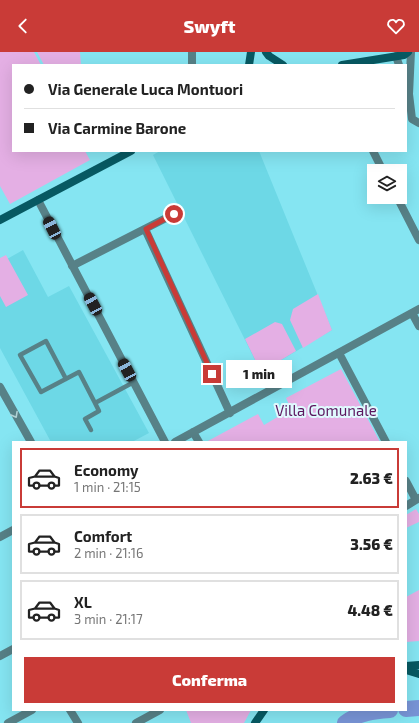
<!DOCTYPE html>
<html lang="it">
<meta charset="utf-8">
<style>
body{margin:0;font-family:"Exo 2",sans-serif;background:#f6f6f6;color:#222;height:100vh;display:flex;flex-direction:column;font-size:15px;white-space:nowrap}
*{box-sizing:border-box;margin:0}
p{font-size:13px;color:#767676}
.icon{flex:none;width:22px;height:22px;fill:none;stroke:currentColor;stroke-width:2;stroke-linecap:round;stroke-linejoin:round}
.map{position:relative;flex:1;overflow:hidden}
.drawer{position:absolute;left:12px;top:389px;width:395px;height:270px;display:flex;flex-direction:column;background:#fff;border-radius:0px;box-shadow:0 4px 16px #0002}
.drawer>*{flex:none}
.hud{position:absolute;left:12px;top:12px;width:395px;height:88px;border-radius:0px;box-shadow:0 4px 16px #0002;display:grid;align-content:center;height:88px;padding:0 12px;background:#fff}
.fabs{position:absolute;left:367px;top:112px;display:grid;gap:8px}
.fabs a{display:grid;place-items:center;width:40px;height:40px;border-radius:0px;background:#fff;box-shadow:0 4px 16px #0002;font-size:20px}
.end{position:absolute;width:18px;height:18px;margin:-9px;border:5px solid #c93b37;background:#fff;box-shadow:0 0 0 2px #fff}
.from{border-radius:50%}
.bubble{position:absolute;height:28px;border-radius:0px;background:#fff;box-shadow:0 4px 16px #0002;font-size:13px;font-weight:800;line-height:28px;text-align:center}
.car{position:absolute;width:12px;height:24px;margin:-12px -6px;border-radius:5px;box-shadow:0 0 3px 1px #0007;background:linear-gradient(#222 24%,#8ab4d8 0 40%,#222 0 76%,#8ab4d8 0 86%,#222 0)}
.hud b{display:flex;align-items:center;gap:14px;height:38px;font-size:15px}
.hud b+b{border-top:1px solid #e0e0e0}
.hud i{width:10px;height:10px;background:#222}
ul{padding:7px 0 0;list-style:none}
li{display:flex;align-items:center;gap:12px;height:60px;margin:0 8px 6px;padding:0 4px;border:2px solid #e0e0e0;border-radius:0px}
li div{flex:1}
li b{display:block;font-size:15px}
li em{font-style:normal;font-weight:800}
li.current{border-color:#c93b37}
li>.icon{width:36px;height:36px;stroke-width:1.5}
.primary-button{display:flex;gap:8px;margin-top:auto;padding:8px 12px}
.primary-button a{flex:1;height:46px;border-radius:0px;background:#c93b37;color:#fff;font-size:16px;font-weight:800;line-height:46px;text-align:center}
header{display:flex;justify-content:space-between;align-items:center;height:52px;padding:0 12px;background:#c93b37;color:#fff;font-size:18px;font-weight:800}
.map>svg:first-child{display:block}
.built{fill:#6dd8e6}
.green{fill:#e4afe4}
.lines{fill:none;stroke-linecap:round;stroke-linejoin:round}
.river{stroke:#7894d6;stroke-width:16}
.lane{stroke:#578187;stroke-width:4.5}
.street{stroke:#578187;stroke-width:8}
.secondary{stroke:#075962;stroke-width:8}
.oneway{stroke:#b0d0d4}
.route{stroke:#c93b37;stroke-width:5}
.labels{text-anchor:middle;stroke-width:4;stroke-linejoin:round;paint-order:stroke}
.park-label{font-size:15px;fill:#5c175f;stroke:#e0fafe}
</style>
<header><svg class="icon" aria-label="back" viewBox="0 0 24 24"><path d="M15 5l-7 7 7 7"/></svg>Swyft<svg class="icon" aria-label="heart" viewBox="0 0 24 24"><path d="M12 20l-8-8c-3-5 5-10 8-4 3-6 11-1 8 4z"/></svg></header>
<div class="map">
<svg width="419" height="671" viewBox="0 0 419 671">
<rect width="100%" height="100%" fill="#85e5f2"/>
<path class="built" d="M160,99H259L332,278L261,320L153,103Z
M23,198L48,245L69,234L149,381L132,390H51L0,296V211Z"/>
<path class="green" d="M0,0H34L41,13H13V99H85L90,108L10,152L0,134Z
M37,0H80L81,13H44Z
M6,203L28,243L6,255L0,244V206Z
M318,242L332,278L303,296L290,268L293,257Z
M275,270L282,272L296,299L261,320L245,287Z
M341,317L380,390H206L258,362L264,373L291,357L286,346Z
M416,457L419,462V470L406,476V463Z
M419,538V589L406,590V545Z
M186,658H251L244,671H191Z"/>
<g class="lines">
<path class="river" d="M406,657L419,656
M345,671C359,661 373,659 390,658"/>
<path class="lane" d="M66,327L46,289L20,303L41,340L79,320L95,351L134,330
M91,378L85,367L99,359L95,351"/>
<path class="street" d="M192,0V13
M411,0L409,42L412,67L419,71
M396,4L399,13
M373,99L383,119
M397,145L419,188
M38,148L165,390
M145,177L230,361
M72,214L174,162
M412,261L419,274
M339,301L386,390
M0,335L31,390
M193,380L199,390
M175,390L419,257
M406,429L416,448
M406,454L419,446
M0,485L13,478
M0,604L13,597
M70,658L78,671
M8,671L32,658
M136,671L160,658"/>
<path class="secondary" d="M266,0L269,4L283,13
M249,13L251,0
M342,13L404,3L408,0
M0,168L131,99
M406,614L419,613
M406,618L419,622
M255,671L264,658"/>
</g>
<defs><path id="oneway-chevron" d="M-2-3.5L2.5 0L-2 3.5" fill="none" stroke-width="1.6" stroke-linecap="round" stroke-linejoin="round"/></defs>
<use class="oneway" href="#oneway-chevron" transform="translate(15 363) rotate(61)"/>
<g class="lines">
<path class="route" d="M174,162L146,177L212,322"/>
</g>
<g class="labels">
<g class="park-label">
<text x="326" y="364">Villa Comunale</text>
</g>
</g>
</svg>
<div class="fabs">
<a><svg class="icon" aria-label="layers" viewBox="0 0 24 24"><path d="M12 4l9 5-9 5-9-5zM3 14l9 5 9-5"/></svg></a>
</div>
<i class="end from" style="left:174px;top:162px"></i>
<i class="end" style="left:212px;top:322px"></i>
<div class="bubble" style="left:226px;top:308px;width:66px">1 min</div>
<i class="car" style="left:52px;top:176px;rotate:333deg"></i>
<i class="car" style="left:93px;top:252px;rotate:332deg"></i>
<i class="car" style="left:127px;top:318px;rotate:332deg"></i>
<div class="hud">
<b><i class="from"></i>Via Generale Luca Montuori</b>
<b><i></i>Via Carmine Barone</b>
</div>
<section class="drawer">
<ul>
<li class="current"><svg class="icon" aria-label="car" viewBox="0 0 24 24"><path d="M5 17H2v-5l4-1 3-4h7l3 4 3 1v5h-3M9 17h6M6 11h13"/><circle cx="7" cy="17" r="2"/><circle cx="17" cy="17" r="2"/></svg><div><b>Economy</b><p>1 min · 21:15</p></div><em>2.63 €</em></li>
<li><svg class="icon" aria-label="car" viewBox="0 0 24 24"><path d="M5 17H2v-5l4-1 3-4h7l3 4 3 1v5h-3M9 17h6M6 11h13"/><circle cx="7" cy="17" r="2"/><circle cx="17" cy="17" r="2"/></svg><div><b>Comfort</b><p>2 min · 21:16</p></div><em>3.56 €</em></li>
<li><svg class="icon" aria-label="car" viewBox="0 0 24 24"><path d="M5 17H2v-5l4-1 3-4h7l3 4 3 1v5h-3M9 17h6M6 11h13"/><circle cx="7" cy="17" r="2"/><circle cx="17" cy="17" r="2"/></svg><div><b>XL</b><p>3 min · 21:17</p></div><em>4.48 €</em></li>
</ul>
<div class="primary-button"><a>Conferma</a></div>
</section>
</div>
